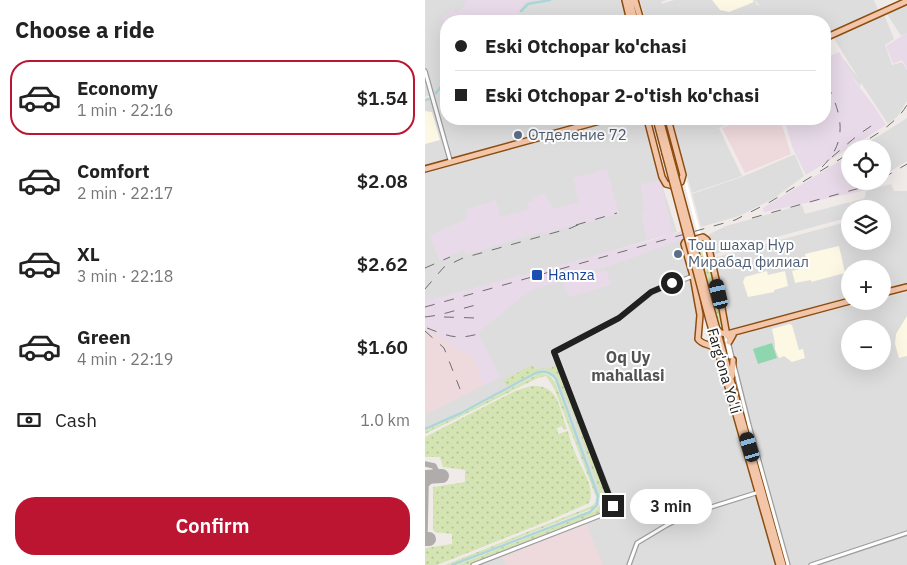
<!DOCTYPE html>
<meta charset="utf-8">
<style>
body{margin:0;font-family:"IBM Plex Sans",sans-serif;background:#f2f2f2;color:#222;height:100vh;display:flex;flex-direction:column;font-size:19px;white-space:nowrap}
*{box-sizing:border-box;margin:0}
p{font-size:16px;color:#767676}
.icon{flex:none;width:28px;height:28px;fill:none;stroke:currentColor;stroke-width:2;stroke-linecap:round;stroke-linejoin:round}
.map{position:relative;flex:1;overflow:hidden}
.details{display:flex;flex-direction:column;background:#fff;width:425px}
.details>*{flex:none}
.guide{position:absolute;left:15px;top:15px;width:391px;height:110px;border-radius:20px;box-shadow:0 5px 20px #0002;display:grid;align-content:center;height:110px;padding:0 15px;background:#fff}
.fabs{position:absolute;left:416px;top:140px;display:grid;gap:10px}
.fabs a{display:grid;place-items:center;width:50px;height:50px;border-radius:50%;background:#fff;box-shadow:0 5px 20px #0002;font-size:25px}
.end{position:absolute;width:22px;height:22px;margin:-11px;border:6px solid #202020;background:#fff;box-shadow:0 0 0 2px #fff}
.from{border-radius:50%}
.bubble{position:absolute;height:35px;border-radius:18px;background:#fff;box-shadow:0 5px 20px #0002;font-size:16px;font-weight:600;line-height:35px;text-align:center}
.car{position:absolute;width:15px;height:30px;margin:-15px -8px;border-radius:6px;box-shadow:0 0 4px 1px #0007;background:linear-gradient(#222 24%,#8ab4d8 0 40%,#222 0 76%,#8ab4d8 0 86%,#222 0)}
.guide b{display:flex;align-items:center;gap:18px;height:48px;font-size:19px}
.guide b+b{border-top:1px solid #e0e0e0}
.guide i{width:12px;height:12px;background:#222}
ul{padding:0;list-style:none}
li{display:flex;align-items:center;gap:15px;height:75px;margin:0 10px 8px;padding:0 5px;border:2px solid transparent;border-radius:20px}
li div{flex:1}
li b{display:block;font-size:19px}
li em{font-style:normal;font-weight:600}
li.selected{border-color:#bb1532}
li>.icon{width:45px;height:45px;stroke-width:1.5}
h2{padding:0 15px;font-size:22px;line-height:60px}
.pay{display:flex;align-items:center;gap:12px;height:55px;padding:0 15px;font-size:19px}
.pay p{margin-inline-start:auto}
.action{display:flex;gap:10px;margin-top:auto;padding:10px 15px}
.action a{flex:1;height:58px;border-radius:20px;background:#bb1532;color:#fff;font-size:20px;font-weight:600;line-height:58px;text-align:center}
main{display:flex;flex:1;min-height:0}
.map>svg:first-child{display:block}
.residential{fill:#dedddd;fill-rule:evenodd}
.commercial{fill:#eed9dc}
.industrial{fill:#e8dae8}
.education{fill:#fcf8e4}
.grass{fill:url(#grass-dots)}
.pitch{fill:#8ed6ae}
.pier{fill:#fff}
.lines{fill:none;stroke-linecap:round;stroke-linejoin:round}
.canal{stroke:#add6d8;stroke-width:2.5}
.taxiway{stroke:#afacab;stroke-width:5.5}
.runway{stroke:#afacab;stroke-width:14}
.minor-casing{stroke:#9d9d9d;stroke-width:5.5}
.major-casing{stroke:#8c4d10;stroke-width:8}
.minor{stroke:#fff;stroke-width:3}
.major{stroke:#f3c6a9;stroke-width:5}
.rail{stroke:#6e6e6e;stroke-width:1;stroke-dasharray:10 10;stroke-linecap:butt}
.major-bridge-casing{stroke:#8c4d10;stroke-width:8;stroke-linecap:butt}
.major-bridge{stroke:#f3c6a9;stroke-width:5}
.route{stroke:#202020;stroke-width:6}
.service-dot{fill:#5c6f8a;stroke:#fff;stroke-width:2}
.transit-dot{fill:#1a4fb4;stroke:#fff;stroke-width:2}
.labels{text-anchor:middle;stroke-width:4;stroke-linejoin:round;paint-order:stroke}
.service-label{font-size:15px;fill:#4e5e75;stroke:#fff;text-anchor:start}
.transit-label{font-size:15px;fill:#164399;stroke:#fff;text-anchor:start}
.street-label{font-size:15px;fill:#202020;stroke:#fff}
.neighbourhood-label{font-size:16px;font-weight:bold;fill:#535353;stroke:#fff}
</style>
<main>
<section class="details">
<h2>Choose a ride</h2>
<ul>
<li class="selected"><svg class="icon" aria-label="car" viewBox="0 0 24 24"><path d="M5 17H2v-5l4-1 3-4h7l3 4 3 1v5h-3M9 17h6M6 11h13"/><circle cx="7" cy="17" r="2"/><circle cx="17" cy="17" r="2"/></svg><div><b>Economy</b><p>1 min · 22:16</p></div><em>$1.54</em></li>
<li><svg class="icon" aria-label="car" viewBox="0 0 24 24"><path d="M5 17H2v-5l4-1 3-4h7l3 4 3 1v5h-3M9 17h6M6 11h13"/><circle cx="7" cy="17" r="2"/><circle cx="17" cy="17" r="2"/></svg><div><b>Comfort</b><p>2 min · 22:17</p></div><em>$2.08</em></li>
<li><svg class="icon" aria-label="car" viewBox="0 0 24 24"><path d="M5 17H2v-5l4-1 3-4h7l3 4 3 1v5h-3M9 17h6M6 11h13"/><circle cx="7" cy="17" r="2"/><circle cx="17" cy="17" r="2"/></svg><div><b>XL</b><p>3 min · 22:18</p></div><em>$2.62</em></li>
<li><svg class="icon" aria-label="car" viewBox="0 0 24 24"><path d="M5 17H2v-5l4-1 3-4h7l3 4 3 1v5h-3M9 17h6M6 11h13"/><circle cx="7" cy="17" r="2"/><circle cx="17" cy="17" r="2"/></svg><div><b>Green</b><p>4 min · 22:19</p></div><em>$1.60</em></li>
</ul>
<div class="pay"><svg class="icon" aria-label="cash" viewBox="0 0 24 24"><path d="M3 7h18v10H3z"/><circle cx="12" cy="12" r="2"/></svg>Cash<p>1.0 km</p></div>
<div class="action"><a>Confirm</a></div>
</section>
<div class="map">
<svg width="482" height="565" viewBox="0 0 482 565">
<defs>
<pattern id="grass-dots" width="8" height="8" patternUnits="userSpaceOnUse" patternTransform="scale(1.25)"><rect width="8" height="8" fill="#d4e4b3"/><path d="M2 2h.1M6 6h.1" fill="none" stroke="#b6c39a" stroke-width="1.8" stroke-linecap="round"/></pattern>
</defs>
<rect width="100%" height="100%" fill="#f0ebe8"/>
<path class="residential" d="M0,0H200L205,21H21V119H174L0,167V100L7,96L6,95L0,97V74L4,84L0,69Z
M215,0H241L236,2L237,4L249,0H330L331,4L335,6L330,0H449L454,12L400,35V21H221Z
M482,3V33L476,36L462,14Z
M459,14L469,39L460,45L467,65L477,62L482,70V101L472,117L463,124L436,83L435,87L418,61L419,60L421,62L434,79L408,37Z
M482,118V161L458,176V149H433Z
M188,119H218L235,178L252,232L0,305V171Z
M246,119H316L269,138L294,128L317,176L267,193Z
M368,155H370L379,176L348,199L314,216L276,227L267,194L319,176Z
M466,184L469,191H482V284L458,290V269H425V297L315,329L307,330L303,328L288,258L425,221V241H458V209H427L426,202L440,198L441,191Z
M425,202L426,209H425V217L290,254L287,252L283,235L301,226L377,205L380,214Z
M258,238L268,276L275,315L272,337L290,348L352,565H48L185,512L192,511L187,510V504L173,496L131,379L125,373L118,371L0,429V309Z
M482,292V565H386L398,560L382,565H365L341,476L321,411L316,383L305,342L310,336L442,301H458V298ZM425,329H458V361H425Z"/>
<path class="commercial" d="M318,119H355L366,154L320,173L297,128Z
M1,330L3,332L6,331L35,351L47,355L59,385L0,415Z
M161,524L178,565H81L77,557Z"/>
<path class="industrial" d="M41,0H104L98,4L93,14L80,21H21V27L17,18L28,9L31,13L39,6Z
M482,33V69L477,60L468,64L461,46Z
M414,52L432,84L449,106L461,125L381,175L368,149L359,119H400V58Z
M425,157V181H443L446,189L339,212L338,208L418,159Z
M182,169L194,214L117,234L116,232L41,255L39,250L14,261L5,235L39,220L42,215V209L71,200L76,217L104,209L103,202L108,201L107,198L120,193L128,209L154,202L148,178Z
M235,180L248,234L257,231L259,239L181,267L104,291L53,333L75,377L59,385L47,355L35,351L6,331L3,332L0,329V301L242,236L222,240L216,214L219,213L216,184Z
M181,270L186,285L143,297L138,282Z"/>
<path class="education" d="M287,0H328L329,2L304,12L295,10Z
M0,111L7,112L15,140L0,144Z
M414,246L420,273L386,282V280L370,283L367,271L382,267L380,254Z
M342,271L343,275L360,271L363,286L349,290V292L323,297L318,282L320,277Z
M482,316V356L474,358L470,344L471,334Z
M364,324L367,325L374,350L378,349L380,358L367,362L359,356L354,358L350,349V343L347,329Z"/>
<path class="grass" d="M279,241L291,291L298,330L294,325L272,243Z
M131,364L186,504L185,509L43,565H32L168,512L175,505L177,498L149,416L131,375L122,370H116L80,387L81,385L78,380L107,365L110,369L126,368Z
M115,373L124,375L130,382L172,495L171,504L166,509L24,565H20L167,506L170,503L171,497L129,388L121,376L113,378L0,434V431L35,415Z
M106,386C134,384 134,407 142,429L139,430L137,426L132,428L133,434L143,431C145,440 148,449 152,457C157,471 171,487 164,503L123,521L12,565H0V548L27,544V534L10,532L8,529V487L40,482V470L18,467L15,457H0V437L90,391Z"/>
<path class="pitch" d="M347,343L352,358L333,364L328,349Z"/>
<path class="pier" d="M259,182H262L283,261L280,262Z"/>
<g class="lines">
<path class="canal" d="M96,11L103,4L125,0
M88,21L90,20
M11,93L21,80
M0,100L4,99
M0,429L36,413L109,374C118,370 125,371 131,379L173,496L172,505L165,512L27,565"/>
<path class="taxiway" d="M0,464L9,466L12,472L11,476L1,485L0,532"/>
<path class="runway" d="M0,477L17,476
M0,539H4"/>
<defs>
<path id="minor" d="M0,71L25,160
M300,334L305,357
M303,341L324,425L363,565
M48,565L187,511L188,504L129,352L194,318L227,292L268,276
M204,565L212,543L242,525L264,514L334,492
M386,565L482,533"/>
<path id="major" d="M200,0L205,21
M205,0L210,21
M210,0L216,21
M400,38L482,1
M222,119L237,177L241,184L248,186L256,182L258,175L243,119
M231,119L240,153
M235,119L244,152
M0,169L182,119
M458,293L482,287
M289,319L358,565
M284,320L354,565
M292,329L296,333L302,334L425,301
M304,342L308,335
M291,350C286,343 278,346 273,339L275,315L268,276L259,244L260,242L278,237L282,240L295,297L302,336
M307,376L308,360"/>
</defs>
<use href="#minor" class="minor-casing"/>
<use href="#major" class="major-casing"/>
<use href="#minor" class="minor"/>
<use href="#major" class="major"/>
<path class="rail" d="M428,149C448,136 470,125 482,105
M407,157L433,135L449,124
M397,167C426,139 415,110 400,80
M458,178L482,164
M327,218L435,188L452,181
M151,225L192,213
M0,268L25,257
M0,289L19,267L38,258L146,228L157,223
M0,307L310,220L345,202L425,153
M0,317L14,315L58,303
M19,317L51,318
M2,328C23,336 31,340 53,334
M0,331L19,348L35,389"/>
<defs>
<path id="major-bridge" d="M244,152L289,319
M240,153L284,320"/>
</defs>
<use href="#major-bridge" class="major-bridge-casing"/>
<use href="#major-bridge" class="major-bridge"/>
</g>
<g class="lines">
<path class="route" d="M188,506L129,352L194,318L226,292L247,283"/>
</g>
<g class="service-dot">
<circle cx="93" cy="135" r="5"/>
<circle cx="253" cy="254" r="5"/>
</g>
<rect class="transit-dot" x="106" y="269" width="12" height="12" rx="2.5"/>
<g class="labels">
<g class="service-label">
<text x="103" y="140">Отделение 72</text>
<text x="263" y="250">Тош шахар Нур<tspan x="263" dy="17">Мирабад филиал</tspan></text>
</g>
<g class="transit-label">
<text x="123" y="280">Hamza</text>
</g>
<g class="street-label">
<text transform="translate(299 371) rotate(74)" y="5">Farg'ona Yo'li</text>
</g>
<g class="neighbourhood-label">
<text x="203" y="363">Oq Uy<tspan x="203" dy="18">mahallasi</tspan></text>
</g>
</g>
</svg>
<div class="fabs">
<a><svg class="icon" aria-label="locate" viewBox="0 0 24 24"><circle cx="12" cy="12" r="6"/><path d="M12 2v4M12 18v4M2 12h4M18 12h4"/></svg></a>
<a><svg class="icon" aria-label="layers" viewBox="0 0 24 24"><path d="M12 4l9 5-9 5-9-5zM3 14l9 5 9-5"/></svg></a>
<a>+</a>
<a>−</a>
</div>
<i class="end from" style="left:247px;top:283px"></i>
<i class="end" style="left:188px;top:506px"></i>
<div class="bubble" style="left:205px;top:489px;width:82px">3 min</div>
<i class="car" style="left:294px;top:294px;rotate:347deg"></i>
<i class="car" style="left:325px;top:447px;rotate:343deg"></i>
<div class="guide">
<b><i class="from"></i>Eski Otchopar ko'chasi</b>
<b><i></i>Eski Otchopar 2-o'tish ko'chasi</b>
</div>
</div>
</main>
